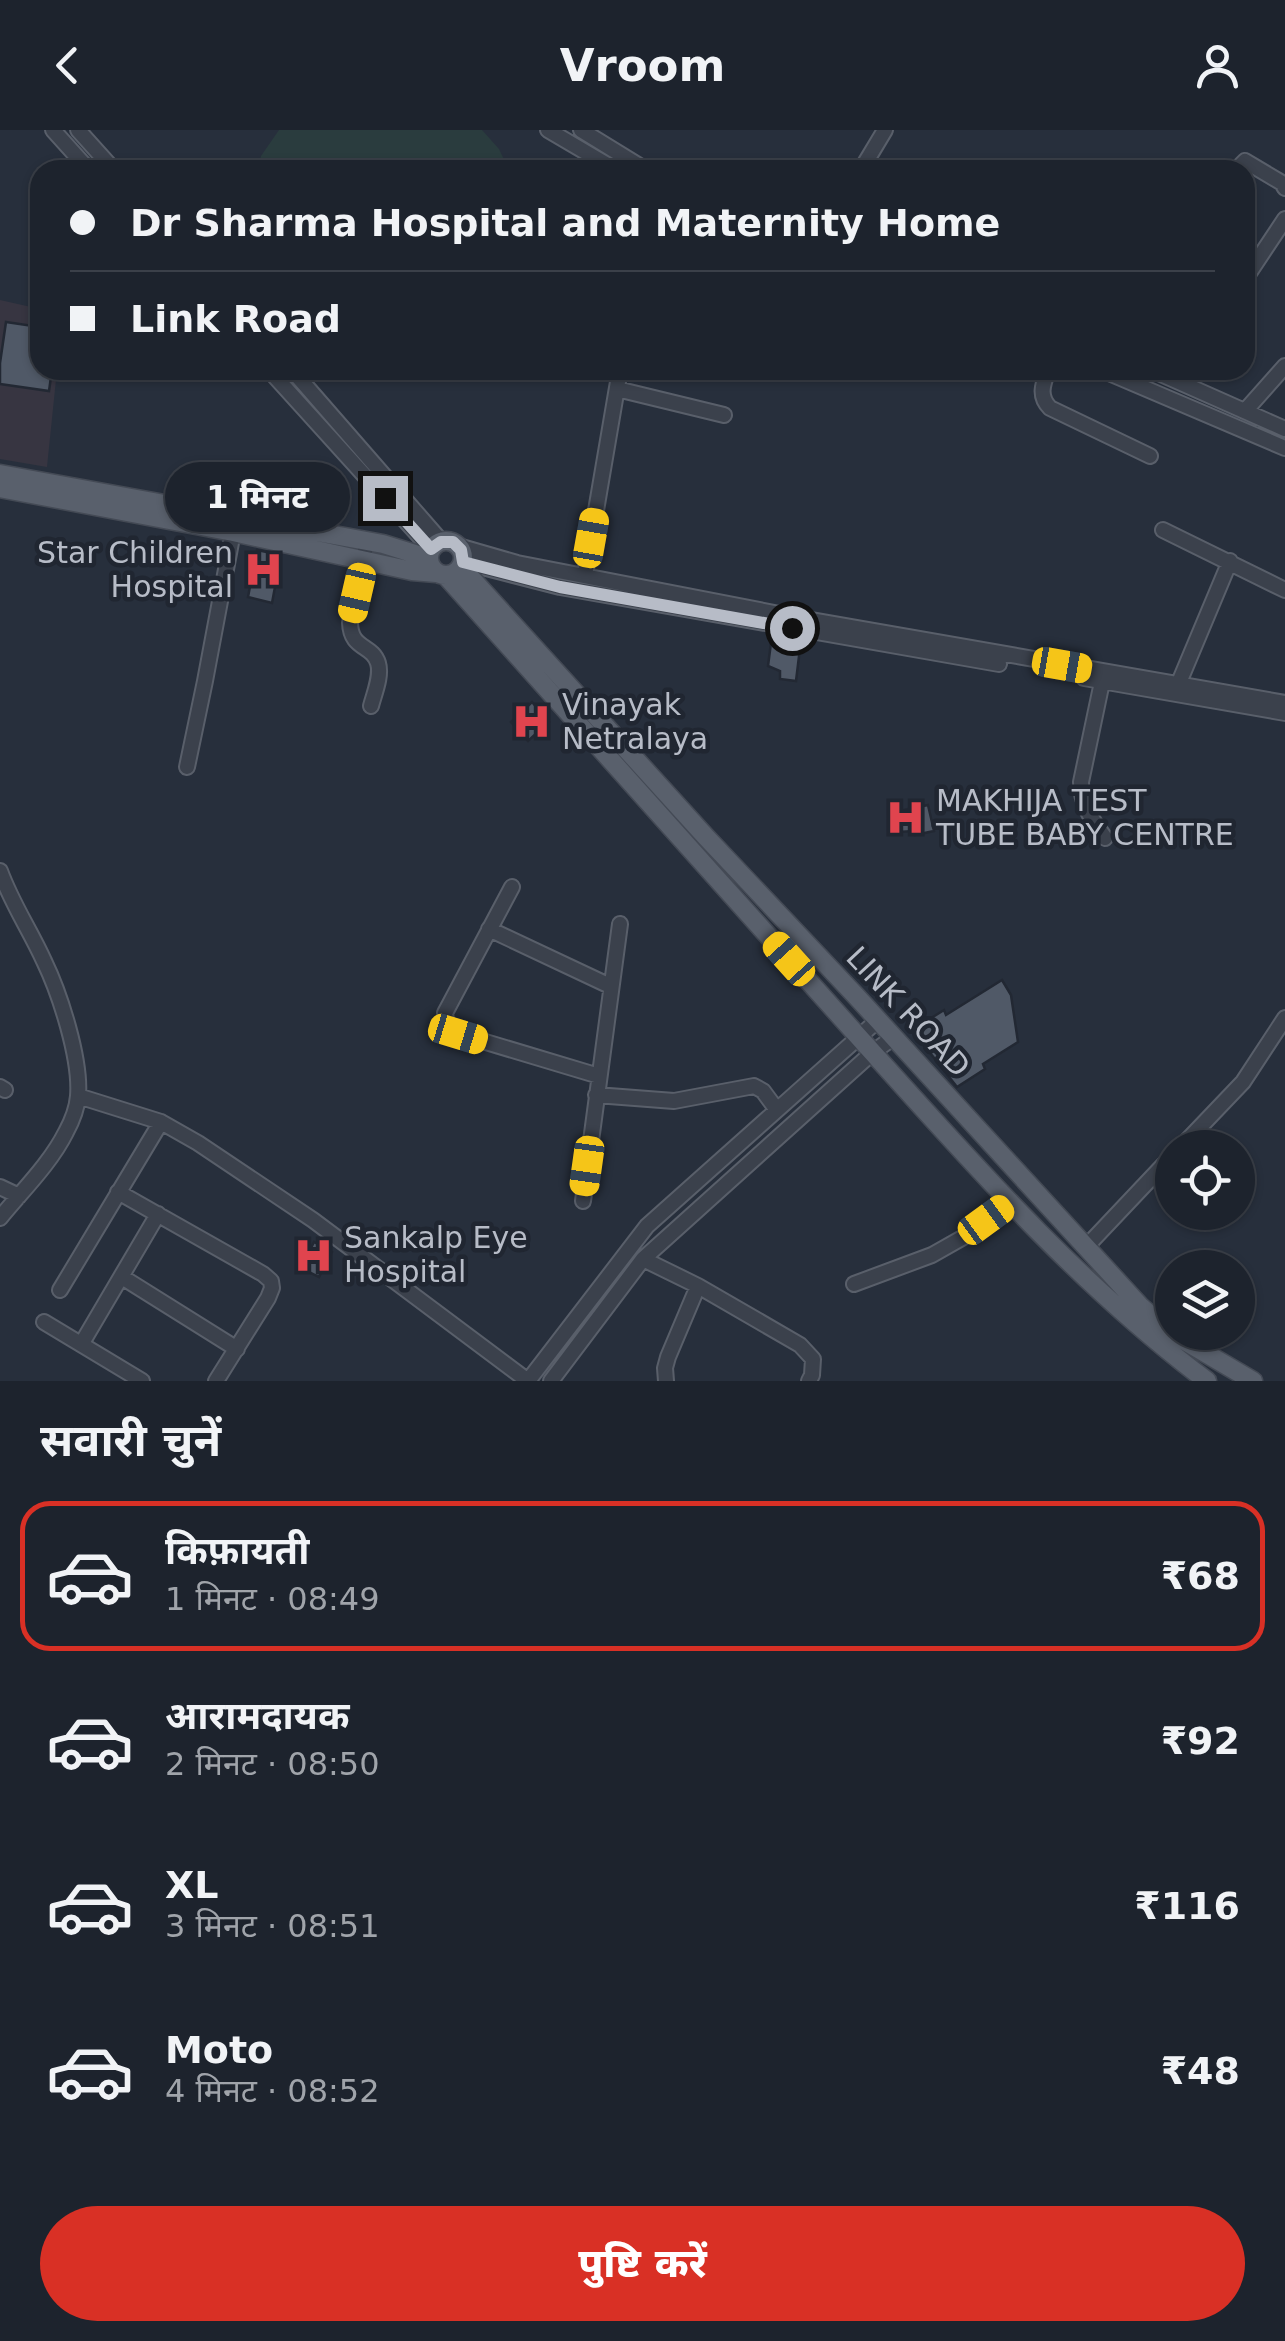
<!DOCTYPE html>
<html lang="hi">
<meta charset="utf-8">
<style>
body{margin:0;font-family:"DejaVu Sans","Noto Sans Devanagari",sans-serif;background:#2a2f39;color:#f1f3f6;height:100vh;display:flex;flex-direction:column;font-size:38px;white-space:nowrap}
*{box-sizing:border-box;margin:0}
p{font-size:32px;color:#a0a4aa}
.icon{flex:none;width:55px;height:55px;fill:none;stroke:currentColor;stroke-width:2;stroke-linecap:round;stroke-linejoin:round}
.map{position:relative;height:1251px;overflow:hidden}
.panel{display:flex;flex-direction:column;background:#1d232d;flex:1}
.panel>*{flex:none}
.guide{position:absolute;left:30px;top:30px;width:1225px;height:220px;border-radius:30px;box-shadow:0 2px 8px #0004,0 0 0 2px #3b4049;display:grid;align-content:center;height:220px;padding:0 40px;background:#1d232d}
.tools{position:absolute;left:1155px;top:1000px;display:grid;gap:20px}
.tools a{display:grid;place-items:center;width:100px;height:100px;border-radius:50%;background:#1d232d;box-shadow:0 2px 8px #0004,0 0 0 2px #3b4049;font-size:50px}
.end{position:absolute;width:45px;height:45px;margin:-22px;border:12px solid #b7bcc7;background:#111;box-shadow:0 0 0 5px #111}
.from{border-radius:50%}
.bubble{position:absolute;height:70px;border-radius:35px;background:#1d232d;box-shadow:0 2px 8px #0004,0 0 0 2px #3b4049;font-size:32px;font-weight:800;line-height:70px;text-align:center}
.car{position:absolute;width:30px;height:60px;margin:-30px -15px;border-radius:12px;box-shadow:0 0 8px 2px #0007;background:linear-gradient(#f5c518 24%,#345 0 40%,#f5c518 0 76%,#345 0 86%,#f5c518 0)}
.guide b{display:flex;align-items:center;gap:35px;height:95px;font-size:38px}
.guide b+b{border-top:2px solid #3b4049}
.guide i{width:25px;height:25px;background:#f1f3f6}
ul{padding:0;list-style:none}
li{display:flex;align-items:center;gap:30px;height:150px;margin:0 20px 15px;padding:0 20px;border:5px solid transparent;border-radius:30px}
li div{flex:1}
li b{display:block;font-size:38px}
li em{font-style:normal;font-weight:800}
li.current{border-color:#d93025}
li>.icon{width:90px;height:90px;stroke-width:1.5}
h2{padding:0 40px;font-size:45px;line-height:120px}
.action{display:flex;gap:20px;margin-top:auto;padding:20px 40px}
.action a{flex:1;height:115px;border-radius:60px;background:#d93025;color:#fff;font-size:40px;font-weight:800;line-height:115px;text-align:center}
header{display:flex;justify-content:space-between;align-items:center;height:130px;padding:0 40px;background:#1d232d;font-size:45px;font-weight:800}
.map>svg:first-child{display:block}
.medical{fill:#373541}
.green{fill:#2a3c3e}
.building{fill:#505967;stroke:#222833;stroke-width:2.5}
.lines{fill:none;stroke-linecap:round;stroke-linejoin:round}
.minor-casing{stroke:#595f6a;stroke-width:18}
.major-casing{stroke:#444a55;stroke-width:21}
.minor{stroke:#3b414c;stroke-width:14}
.major{stroke:#59606c;stroke-width:18}
.route{stroke:#b7bcc7;stroke-width:12}
.labels{text-anchor:middle;stroke-width:9;stroke-linejoin:round;paint-order:stroke}
.poi-label{font-size:30px;fill:#b7bcc7;stroke:#202631;text-anchor:start}
.street-label{font-size:30px;fill:#b7bcc7;stroke:#202631}
</style>
<header><svg class="icon" aria-label="back" viewBox="0 0 24 24"><path d="M15 5l-7 7 7 7"/></svg>Vroom<svg class="icon" aria-label="person" viewBox="0 0 24 24"><circle cx="12" cy="8" r="4"/><path d="M4 21q1-7 8-7t8 7"/></svg></header>
<div class="map">
<svg width="1285" height="1251" viewBox="0 0 1285 1251">
<rect width="100%" height="100%" fill="#272f3c"/>
<path class="medical" d="M0,170L40,179V240H57L47,337L0,329Z"/>
<path class="green" d="M279,0H482L499,19L509,40H257L261,26Z"/>
<path class="building" d="M6,192L40,197V240H52L49,261L0,254V233Z
M257,420L281,425L272,473L248,467Z
M772,505L801,510L796,551L780,549V541L768,536Z
M532,572L549,592L528,611L511,592Z
M928,675L934,701L915,705L914,701L898,702L896,690L901,689L899,681Z
M1002,850L1011,865L1018,912L983,934L985,939L957,957L912,900L944,880L946,885Z
M314,1112L332,1122L319,1147L301,1138Z"/>
<g class="lines">
<defs>
<path id="minor" d="M53,0L89,40
M78,0L114,40
M548,0L616,40
M581,0L646,40
M861,40L885,0
M1236,40L1245,31L1282,53L1285,58
M1245,149L1285,89
M269,240L431,419
M292,240L441,411
M1048,240C1043,254 1038,266 1050,278L1150,326
M1102,240L1285,318
M1152,240L1285,299
M617,259L724,285
M1245,281L1285,236
M1163,400L1285,460
M367,411L350,493C351,520 372,514 378,533C382,546 374,564 371,576
M458,416L517,433L800,488L1285,573
M463,432L560,457L999,534
M585,445L620,240
M1084,548L1285,583
M1102,552L1081,652C1081,676 1092,689 1105,708
M1178,555L1230,431
M187,637L205,551L233,402
M0,741C12,774 30,800 44,831C60,864 81,929 78,966C77,978 72,991 66,1002C50,1034 22,1061 0,1088
M512,757L445,883L447,896L459,904L599,946
M489,799L610,856
M0,957L5,960
M596,965L674,971L754,956L763,961L777,980
M78,966L161,992L198,1013L313,1090L528,1251L647,1096L878,890
M1180,1018L1243,952L1285,888
M0,1057L19,1066
M118,1062L263,1144L271,1151L272,1158L268,1168L216,1251
M583,1071L620,794
M1086,1117L1172,1026
M643,1129L698,1156L800,1215L813,1229L812,1245L809,1251
M122,1147L237,1219
M854,1154L932,1125L962,1108L1011,1072
M60,1160L161,992
M44,1192L142,1251
M82,1213L158,1084
M551,1251L643,1129L872,923L894,907
M666,1251L665,1238L668,1227L698,1156"/>
<path id="major" d="M0,344L383,414L428,428
M0,358L233,402L412,441L436,443
M429 428a17 17 0 1 1 34 0a17 17 0 1 1-34 0Z
M461,437L706,707L856,866L1141,1177L1173,1204L1253,1251
M446,446C583,599 719,752 856,904C966,1026 1075,1152 1207,1251"/>
</defs>
<use href="#minor" class="minor-casing"/>
<use href="#major" class="major-casing"/>
<use href="#minor" class="minor"/>
<use href="#major" class="major"/>
</g>
<g class="lines">
<path class="route" d="M385,368L431,419L441,412H453L461,420L463,432L560,457L792,498"/>
</g>
<defs>
<symbol id="hospital-bare" viewBox="-9 -9 18 18"><path d="M-5-5h3v3.5h4V-5h3V5h-3V1.5h-4V5h-3Z" fill="#e0444e" stroke="#202631" stroke-width="2.5" paint-order="stroke"/></symbol>
</defs>
<g fill-rule="evenodd">
<use href="#hospital-bare" x="236" y="412" width="55" height="55"/>
<use href="#hospital-bare" x="504" y="564" width="55" height="55"/>
<use href="#hospital-bare" x="878" y="660" width="55" height="55"/>
<use href="#hospital-bare" x="286" y="1098" width="55" height="55"/>
</g>
<g class="labels">
<g class="poi-label">
<text x="233" y="433" text-anchor="end">Star Children<tspan x="233" dy="34">Hospital</tspan></text>
<text x="562" y="585">Vinayak<tspan x="562" dy="34">Netralaya</tspan></text>
<text x="936" y="681">MAKHIJA TEST<tspan x="936" dy="34">TUBE BABY CENTRE</tspan></text>
<text x="344" y="1118">Sankalp Eye<tspan x="344" dy="34">Hospital</tspan></text>
</g>
<g class="street-label">
<text transform="translate(908 882) rotate(47)" y="10">LINK ROAD</text>
</g>
</g>
</svg>
<div class="tools">
<a><svg class="icon" aria-label="locate" viewBox="0 0 24 24"><circle cx="12" cy="12" r="6"/><path d="M12 2v4M12 18v4M2 12h4M18 12h4"/></svg></a>
<a><svg class="icon" aria-label="layers" viewBox="0 0 24 24"><path d="M12 4l9 5-9 5-9-5zM3 14l9 5 9-5"/></svg></a>
</div>
<i class="end from" style="left:792px;top:498px"></i>
<i class="end" style="left:385px;top:368px"></i>
<div class="bubble" style="left:165px;top:332px;width:185px">1 मिनट</div>
<i class="car" style="left:591px;top:408px;rotate:10deg"></i>
<i class="car" style="left:357px;top:463px;rotate:193deg"></i>
<i class="car" style="left:1062px;top:535px;rotate:100deg"></i>
<i class="car" style="left:789px;top:829px;rotate:318deg"></i>
<i class="car" style="left:458px;top:904px;rotate:107deg"></i>
<i class="car" style="left:587px;top:1036px;rotate:188deg"></i>
<i class="car" style="left:986px;top:1090px;rotate:54deg"></i>
<div class="guide">
<b><i class="from"></i>Dr Sharma Hospital and Maternity Home</b>
<b><i></i>Link Road</b>
</div>
</div>
<section class="panel">
<h2>सवारी चुनें</h2>
<ul>
<li class="current"><svg class="icon" aria-label="car" viewBox="0 0 24 24"><path d="M5 17H2v-5l4-1 3-4h7l3 4 3 1v5h-3M9 17h6M6 11h13"/><circle cx="7" cy="17" r="2"/><circle cx="17" cy="17" r="2"/></svg><div><b>किफ़ायती</b><p>1 मिनट · 08:49</p></div><em>₹68</em></li>
<li><svg class="icon" aria-label="car" viewBox="0 0 24 24"><path d="M5 17H2v-5l4-1 3-4h7l3 4 3 1v5h-3M9 17h6M6 11h13"/><circle cx="7" cy="17" r="2"/><circle cx="17" cy="17" r="2"/></svg><div><b>आरामदायक</b><p>2 मिनट · 08:50</p></div><em>₹92</em></li>
<li><svg class="icon" aria-label="car" viewBox="0 0 24 24"><path d="M5 17H2v-5l4-1 3-4h7l3 4 3 1v5h-3M9 17h6M6 11h13"/><circle cx="7" cy="17" r="2"/><circle cx="17" cy="17" r="2"/></svg><div><b>XL</b><p>3 मिनट · 08:51</p></div><em>₹116</em></li>
<li><svg class="icon" aria-label="car" viewBox="0 0 24 24"><path d="M5 17H2v-5l4-1 3-4h7l3 4 3 1v5h-3M9 17h6M6 11h13"/><circle cx="7" cy="17" r="2"/><circle cx="17" cy="17" r="2"/></svg><div><b>Moto</b><p>4 मिनट · 08:52</p></div><em>₹48</em></li>
</ul>
<div class="action"><a>पुष्टि करें</a></div>
</section>
